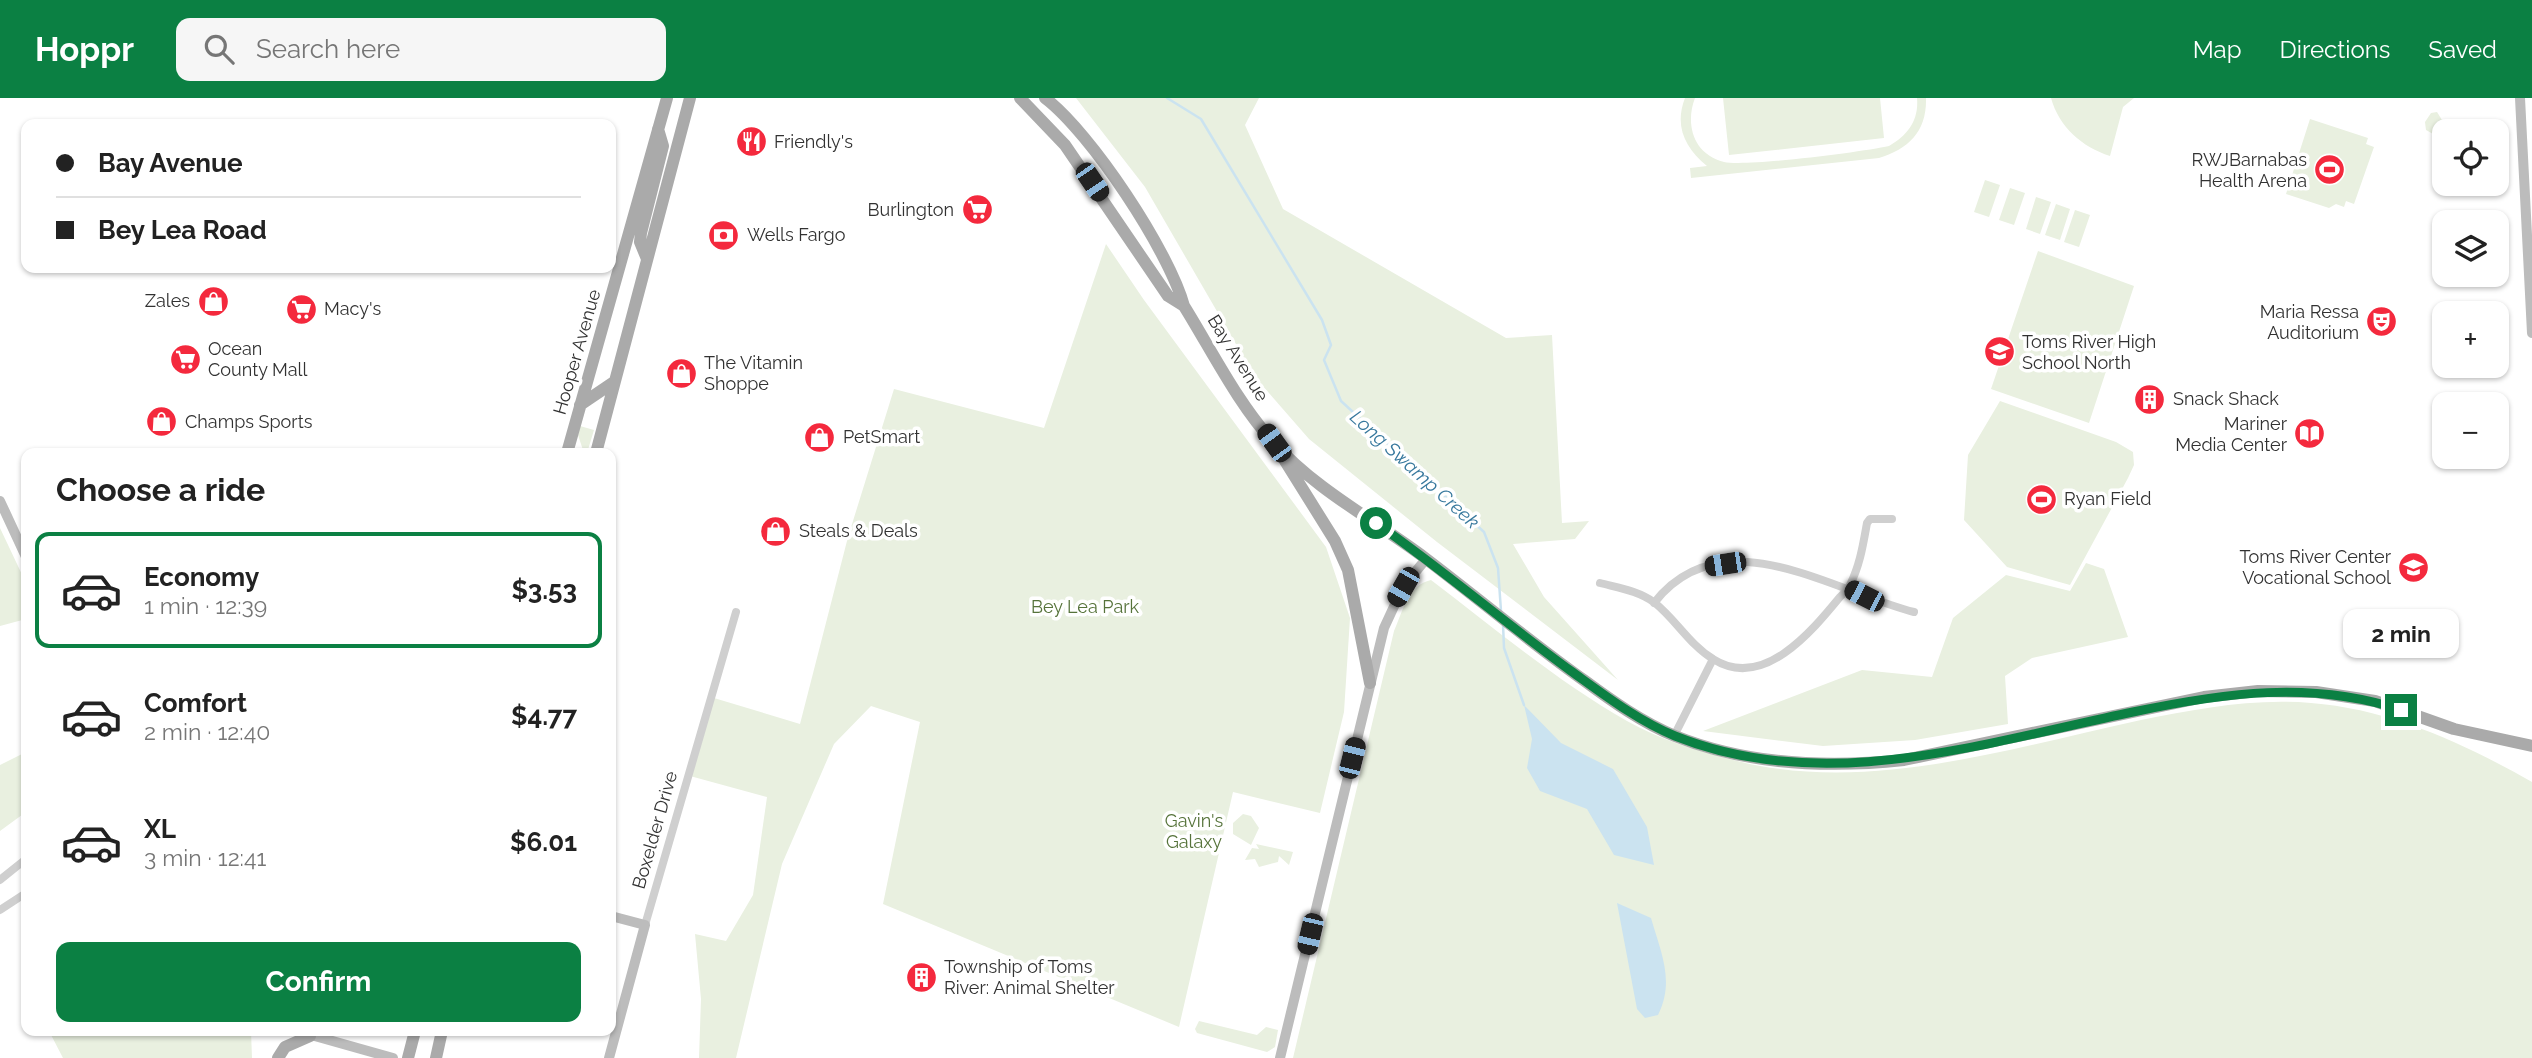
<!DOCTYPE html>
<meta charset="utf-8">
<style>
body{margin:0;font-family:Raleway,sans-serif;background:#f6f6f6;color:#222;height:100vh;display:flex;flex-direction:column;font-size:26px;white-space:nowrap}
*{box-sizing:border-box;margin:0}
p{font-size:23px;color:#767676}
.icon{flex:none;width:38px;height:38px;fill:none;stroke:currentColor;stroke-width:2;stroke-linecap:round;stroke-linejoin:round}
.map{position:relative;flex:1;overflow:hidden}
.side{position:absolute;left:21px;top:350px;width:595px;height:588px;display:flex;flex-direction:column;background:#fff;border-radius:14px;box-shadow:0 2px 5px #0004}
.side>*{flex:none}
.guide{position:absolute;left:21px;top:21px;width:595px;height:154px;border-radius:14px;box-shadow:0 2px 5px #0004;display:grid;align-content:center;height:154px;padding:0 35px;background:#fff}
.fabs{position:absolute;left:2432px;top:21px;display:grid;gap:14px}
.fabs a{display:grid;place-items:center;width:77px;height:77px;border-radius:14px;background:#fff;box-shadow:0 2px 5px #0004;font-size:35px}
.end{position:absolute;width:32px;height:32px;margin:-16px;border:9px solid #0b8043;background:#fff;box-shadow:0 0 0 4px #fff}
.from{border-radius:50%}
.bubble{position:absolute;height:49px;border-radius:14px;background:#fff;box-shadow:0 2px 5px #0004;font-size:23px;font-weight:700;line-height:49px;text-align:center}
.car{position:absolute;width:21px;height:42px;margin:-21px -10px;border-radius:9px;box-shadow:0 0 5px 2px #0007;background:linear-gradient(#222 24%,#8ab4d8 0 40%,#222 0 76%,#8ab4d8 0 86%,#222 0)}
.guide b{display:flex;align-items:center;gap:24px;height:66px;font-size:26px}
.guide b+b{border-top:2px solid #e0e0e0}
.guide i{width:18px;height:18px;background:#222}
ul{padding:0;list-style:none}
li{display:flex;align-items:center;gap:21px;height:116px;margin:0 14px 10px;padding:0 21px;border:4px solid transparent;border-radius:14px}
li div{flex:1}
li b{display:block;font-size:26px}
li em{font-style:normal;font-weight:700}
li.on{border-color:#0b8043}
li>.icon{width:63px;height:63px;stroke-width:1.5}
h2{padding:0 35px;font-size:32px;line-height:84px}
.action{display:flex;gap:14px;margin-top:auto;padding:14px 35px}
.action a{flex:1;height:80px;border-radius:14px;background:#0b8043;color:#fff;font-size:28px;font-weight:700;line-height:80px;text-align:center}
header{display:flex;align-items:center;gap:42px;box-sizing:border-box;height:98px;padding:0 35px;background:#0b8043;color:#fff}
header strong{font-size:33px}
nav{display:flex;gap:38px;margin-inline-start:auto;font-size:24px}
.search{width:490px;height:63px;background:#f6f6f6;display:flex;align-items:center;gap:18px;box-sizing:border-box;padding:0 24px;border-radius:14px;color:#767676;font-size:26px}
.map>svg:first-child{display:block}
.green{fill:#e9f0e0}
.water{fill:#cbe3f0}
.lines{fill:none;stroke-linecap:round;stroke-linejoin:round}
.stream{stroke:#cbe3f0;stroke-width:2.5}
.street{stroke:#cfcfcf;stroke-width:8}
.secondary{stroke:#bcbcbc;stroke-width:10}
.primary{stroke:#aaa;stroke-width:12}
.route{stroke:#0b8043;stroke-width:9}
.labels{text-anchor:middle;stroke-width:7;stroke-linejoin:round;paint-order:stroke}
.poi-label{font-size:18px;fill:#323232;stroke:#fff;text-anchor:start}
.street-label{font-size:18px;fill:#323232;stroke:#fff}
.park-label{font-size:18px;fill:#56733a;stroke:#fff}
.water-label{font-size:19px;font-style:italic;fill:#37789d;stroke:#fff}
</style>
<header>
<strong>Hoppr</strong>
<div class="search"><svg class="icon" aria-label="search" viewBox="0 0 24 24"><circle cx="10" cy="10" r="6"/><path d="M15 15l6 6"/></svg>Search here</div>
<nav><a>Map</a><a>Directions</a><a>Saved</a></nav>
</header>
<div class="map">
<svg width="2532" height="960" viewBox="0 0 2532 960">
<rect width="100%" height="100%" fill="#fff"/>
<path class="green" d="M1076,0H1259L1245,27L1283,111L1506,240L1552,237L1562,425L1589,423L1575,441L1513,446L1544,499L1618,582L1437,444L1309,341L1255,279L1145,89Z
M1685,0H1695C1685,26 1693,56 1724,64C1746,69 1862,54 1889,48C1908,37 1919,22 1917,0H1926C1927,33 1909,51 1879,60L1691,80L1690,70L1707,68C1685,50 1674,28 1685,0Z
M1723,0H1880L1884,40L1729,57Z
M2051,0H2134L2123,9L2110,58C2082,49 2059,29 2051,0Z
M2437,14L2442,22L2433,36L2426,32L2425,24L2431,15Z
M2310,21L2368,40L2366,46L2374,49L2354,106L2346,103L2344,109L2336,106L2329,110L2286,96Z
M1985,82L2000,87L1989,119L1974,114Z
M2010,90L2025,95L2014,127L1999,122Z
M2036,99L2051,104L2040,136L2026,131Z
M2056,106L2070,111L2060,142L2045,137Z
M2075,112L2090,117L2079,149L2064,144Z
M1106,146L1144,202L1326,449L1350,520L1344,614L1320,715L1233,694L1179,929L883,806L920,624L871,608L834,646L782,766L736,960H699L701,901L695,836L726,843L753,797L767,699L690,678L714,600L800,626L848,439L894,291L1044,330Z
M2038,153L2134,188L2089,325L1991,291Z
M2000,303L2116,344L2133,354L2134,367L2128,380L2070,487L2007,469L1964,422L1968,357Z
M580,328L594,332L587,355H584L578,337Z
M0,430L26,485V521L0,528Z
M2086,465L2104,471L2128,539L2032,560L2005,578L2008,626L1915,642L1823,648L1703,633L1862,572L1932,579L1953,520L2006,477L2070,493Z
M1431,482C1494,530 1558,584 1627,623C1659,641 1698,653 1733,662C1867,697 2010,650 2141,622C2197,611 2253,600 2311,605C2390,611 2465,646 2532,684V960H1293L1394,533C1403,513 1408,487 1431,482Z
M26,654V714L0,733V667Z
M1243,716L1251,718L1259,730L1251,747L1233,736V725Z
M1256,746L1293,754L1289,767L1279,758L1278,764L1259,769L1255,761L1245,762L1252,750L1259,751Z
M1199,923L1257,937L1266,929L1278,932L1275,949L1267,954L1197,935L1195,931Z
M49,933H251L252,960H63Z"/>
<path class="water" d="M1524,607L1561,645L1613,671L1647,729L1654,767L1614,757L1587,711L1540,693L1527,670L1532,641Z
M1617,805L1651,820C1661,855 1675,883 1658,917L1645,920L1637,911Z"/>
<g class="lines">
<path class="stream" d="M1167,0L1201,21L1322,222L1331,247L1324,262L1341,303L1484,434L1498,470L1501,513
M1503,526L1504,550L1524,607"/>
<path class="street" d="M1600,485C1619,490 1639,493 1655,505C1676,522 1690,547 1713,561C1763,593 1812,533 1840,499C1844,495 1848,492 1850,487C1860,467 1863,447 1867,425L1870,421H1892
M1654,505C1722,417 1834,494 1914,514
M1674,638L1713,561
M0,782L26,761
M0,812L26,795
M645,827L736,514"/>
<path class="secondary" d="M2520,0L2532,235
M0,403L26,459
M297,933L393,960
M609,960L645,827L611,818
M1280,960L1384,530L1403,489L1426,461"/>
<path class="primary" d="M1020,0L1065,47L1168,198L1184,208
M1045,0C1091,35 1169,153 1184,208C1212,253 1238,306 1274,345C1316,392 1376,423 1425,460C1479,501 1530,544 1585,583C1612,603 1643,625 1675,638C1747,667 1828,670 1904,662L2204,599L2258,593L2316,594L2375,603L2454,631L2532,648
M647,161L640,144L641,135L663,48L658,31
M580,307L614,284
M567,355L667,0
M596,355L690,0
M1282,358L1335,443L1348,472L1370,585
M278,960L285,949L310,938
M408,960L415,933
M436,960L442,933"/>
</g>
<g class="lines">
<path class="route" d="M1376,425C1443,472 1505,525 1571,573C1603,596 1638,623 1675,638C1824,698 1983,645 2133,614C2223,595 2312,582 2401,612"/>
</g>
<defs>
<symbol id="restaurant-disc" viewBox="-11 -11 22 22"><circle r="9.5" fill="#f4293d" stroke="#fff"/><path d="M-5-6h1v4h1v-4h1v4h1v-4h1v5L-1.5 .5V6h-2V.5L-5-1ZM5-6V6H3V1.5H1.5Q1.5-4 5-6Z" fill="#fff"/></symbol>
<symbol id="stadium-disc" viewBox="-11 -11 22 22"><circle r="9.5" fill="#f4293d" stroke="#fff"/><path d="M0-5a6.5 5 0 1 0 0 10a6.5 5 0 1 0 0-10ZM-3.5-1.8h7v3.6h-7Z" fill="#fff"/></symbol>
<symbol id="supermarket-disc" viewBox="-11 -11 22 22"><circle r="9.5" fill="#f4293d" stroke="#fff"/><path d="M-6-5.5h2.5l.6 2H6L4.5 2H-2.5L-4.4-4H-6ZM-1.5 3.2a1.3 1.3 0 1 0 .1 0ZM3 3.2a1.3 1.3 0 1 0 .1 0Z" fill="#fff"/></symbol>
<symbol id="bank-disc" viewBox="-11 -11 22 22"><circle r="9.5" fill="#f4293d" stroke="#fff"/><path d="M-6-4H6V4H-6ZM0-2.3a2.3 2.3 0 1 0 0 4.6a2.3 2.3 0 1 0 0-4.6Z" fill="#fff"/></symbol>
<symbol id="shop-disc" viewBox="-11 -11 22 22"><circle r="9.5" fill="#f4293d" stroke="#fff"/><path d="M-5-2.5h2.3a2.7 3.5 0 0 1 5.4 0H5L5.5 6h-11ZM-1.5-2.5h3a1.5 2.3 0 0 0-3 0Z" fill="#fff"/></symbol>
<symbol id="theatre-disc" viewBox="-11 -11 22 22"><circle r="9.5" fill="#f4293d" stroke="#fff"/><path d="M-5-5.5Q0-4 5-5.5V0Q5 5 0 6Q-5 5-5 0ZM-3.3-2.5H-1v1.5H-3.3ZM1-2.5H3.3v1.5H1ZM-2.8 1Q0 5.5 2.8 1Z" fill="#fff"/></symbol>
<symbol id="school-disc" viewBox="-11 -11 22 22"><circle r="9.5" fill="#f4293d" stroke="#fff"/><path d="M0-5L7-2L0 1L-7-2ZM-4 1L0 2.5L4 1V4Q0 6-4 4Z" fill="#fff"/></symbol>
<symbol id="building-disc" viewBox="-11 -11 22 22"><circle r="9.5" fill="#f4293d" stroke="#fff"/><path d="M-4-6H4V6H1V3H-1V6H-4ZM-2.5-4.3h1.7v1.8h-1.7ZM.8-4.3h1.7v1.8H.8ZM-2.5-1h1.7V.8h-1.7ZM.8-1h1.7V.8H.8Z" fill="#fff"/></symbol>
<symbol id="library-disc" viewBox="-11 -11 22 22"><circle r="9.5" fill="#f4293d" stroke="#fff"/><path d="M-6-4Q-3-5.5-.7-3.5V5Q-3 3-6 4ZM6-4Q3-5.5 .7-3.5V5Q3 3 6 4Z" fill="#fff"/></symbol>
</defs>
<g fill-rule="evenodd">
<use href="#restaurant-disc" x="734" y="26" width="35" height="35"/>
<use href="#stadium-disc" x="2312" y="54" width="35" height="35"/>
<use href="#supermarket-disc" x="960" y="94" width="35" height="35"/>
<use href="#bank-disc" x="706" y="120" width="35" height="35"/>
<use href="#shop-disc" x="196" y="186" width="35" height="35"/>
<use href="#supermarket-disc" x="284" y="194" width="35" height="35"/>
<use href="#theatre-disc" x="2364" y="206" width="35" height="35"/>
<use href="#school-disc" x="1982" y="236" width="35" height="35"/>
<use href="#supermarket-disc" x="168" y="244" width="35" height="35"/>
<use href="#shop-disc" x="664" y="258" width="35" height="35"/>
<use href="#building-disc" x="2132" y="284" width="35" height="35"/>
<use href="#shop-disc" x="144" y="306" width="35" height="35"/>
<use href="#library-disc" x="2292" y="318" width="35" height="35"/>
<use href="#shop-disc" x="802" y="322" width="35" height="35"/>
<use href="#stadium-disc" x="2024" y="384" width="35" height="35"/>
<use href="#shop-disc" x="758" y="416" width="35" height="35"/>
<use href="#school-disc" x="2396" y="452" width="35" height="35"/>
<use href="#building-disc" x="904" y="862" width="35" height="35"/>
</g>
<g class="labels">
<g class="poi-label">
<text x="774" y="50">Friendly's</text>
<text x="2307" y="68" text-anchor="end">RWJBarnabas<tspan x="2307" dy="21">Health Arena</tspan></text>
<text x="954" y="118" text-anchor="end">Burlington</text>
<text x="747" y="143">Wells Fargo</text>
<text x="190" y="209" text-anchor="end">Zales</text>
<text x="324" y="217">Macy's</text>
<text x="2359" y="220" text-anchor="end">Maria Ressa<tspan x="2359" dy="21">Auditorium</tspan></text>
<text x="2022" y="250">Toms River High<tspan x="2022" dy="21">School North</tspan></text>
<text x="208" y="257">Ocean<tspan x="208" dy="21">County Mall</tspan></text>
<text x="704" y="271">The Vitamin<tspan x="704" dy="21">Shoppe</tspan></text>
<text x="2173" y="307">Snack Shack</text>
<text x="185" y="330">Champs Sports</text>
<text x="2287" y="332" text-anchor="end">Mariner<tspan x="2287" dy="21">Media Center</tspan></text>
<text x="843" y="345">PetSmart</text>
<text x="2064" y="407">Ryan Field</text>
<text x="799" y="439">Steals &amp; Deals</text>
<text x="2391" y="465" text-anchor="end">Toms River Center<tspan x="2391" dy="21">Vocational School</tspan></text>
<text x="944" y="875">Township of Toms<tspan x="944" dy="21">River: Animal Shelter</tspan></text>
</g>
<g class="street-label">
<text transform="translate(577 254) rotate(-74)" y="6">Hooper Avenue</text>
<text transform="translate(1238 260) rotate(58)" y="6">Bay Avenue</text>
<text transform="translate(655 732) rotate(-74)" y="6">Boxelder Drive</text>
</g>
<g class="park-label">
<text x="1085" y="515">Bey Lea Park</text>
<text x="1194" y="729">Gavin's<tspan x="1194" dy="21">Galaxy</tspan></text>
</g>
<g class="water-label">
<text transform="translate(1415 371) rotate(42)" y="7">Long Swamp Creek</text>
</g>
</g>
</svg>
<div class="fabs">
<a><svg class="icon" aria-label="locate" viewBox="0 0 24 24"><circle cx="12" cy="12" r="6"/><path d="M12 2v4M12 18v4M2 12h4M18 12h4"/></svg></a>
<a><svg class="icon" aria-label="layers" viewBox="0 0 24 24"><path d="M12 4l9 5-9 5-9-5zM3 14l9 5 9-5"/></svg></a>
<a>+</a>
<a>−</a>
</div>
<i class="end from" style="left:1376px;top:425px"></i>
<i class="end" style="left:2401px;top:612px"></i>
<div class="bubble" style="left:2343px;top:511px;width:116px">2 min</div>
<i class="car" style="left:1092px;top:84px;rotate:146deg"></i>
<i class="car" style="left:1274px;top:345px;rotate:324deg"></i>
<i class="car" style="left:1725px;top:466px;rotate:261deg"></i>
<i class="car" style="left:1403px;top:489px;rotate:210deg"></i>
<i class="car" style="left:1864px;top:498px;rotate:297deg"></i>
<i class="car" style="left:1352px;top:660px;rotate:14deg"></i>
<i class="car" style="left:1310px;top:836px;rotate:193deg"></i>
<div class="guide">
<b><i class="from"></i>Bay Avenue</b>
<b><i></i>Bey Lea Road</b>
</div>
<section class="side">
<h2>Choose a ride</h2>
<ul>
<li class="on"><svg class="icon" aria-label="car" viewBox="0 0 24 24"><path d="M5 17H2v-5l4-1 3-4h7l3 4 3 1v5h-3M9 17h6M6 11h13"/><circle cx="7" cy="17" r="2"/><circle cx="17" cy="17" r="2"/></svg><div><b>Economy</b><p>1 min · 12:39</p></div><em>$3.53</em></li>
<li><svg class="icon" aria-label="car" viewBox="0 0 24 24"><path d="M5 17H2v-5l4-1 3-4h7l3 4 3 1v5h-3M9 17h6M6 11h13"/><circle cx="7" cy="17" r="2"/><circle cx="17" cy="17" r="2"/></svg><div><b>Comfort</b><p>2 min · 12:40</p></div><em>$4.77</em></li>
<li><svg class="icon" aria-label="car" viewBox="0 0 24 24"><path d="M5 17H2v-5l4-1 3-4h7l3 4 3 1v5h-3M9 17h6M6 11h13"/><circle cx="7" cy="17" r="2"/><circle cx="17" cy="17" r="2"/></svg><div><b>XL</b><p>3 min · 12:41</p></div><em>$6.01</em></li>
</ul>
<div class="action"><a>Confirm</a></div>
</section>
</div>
